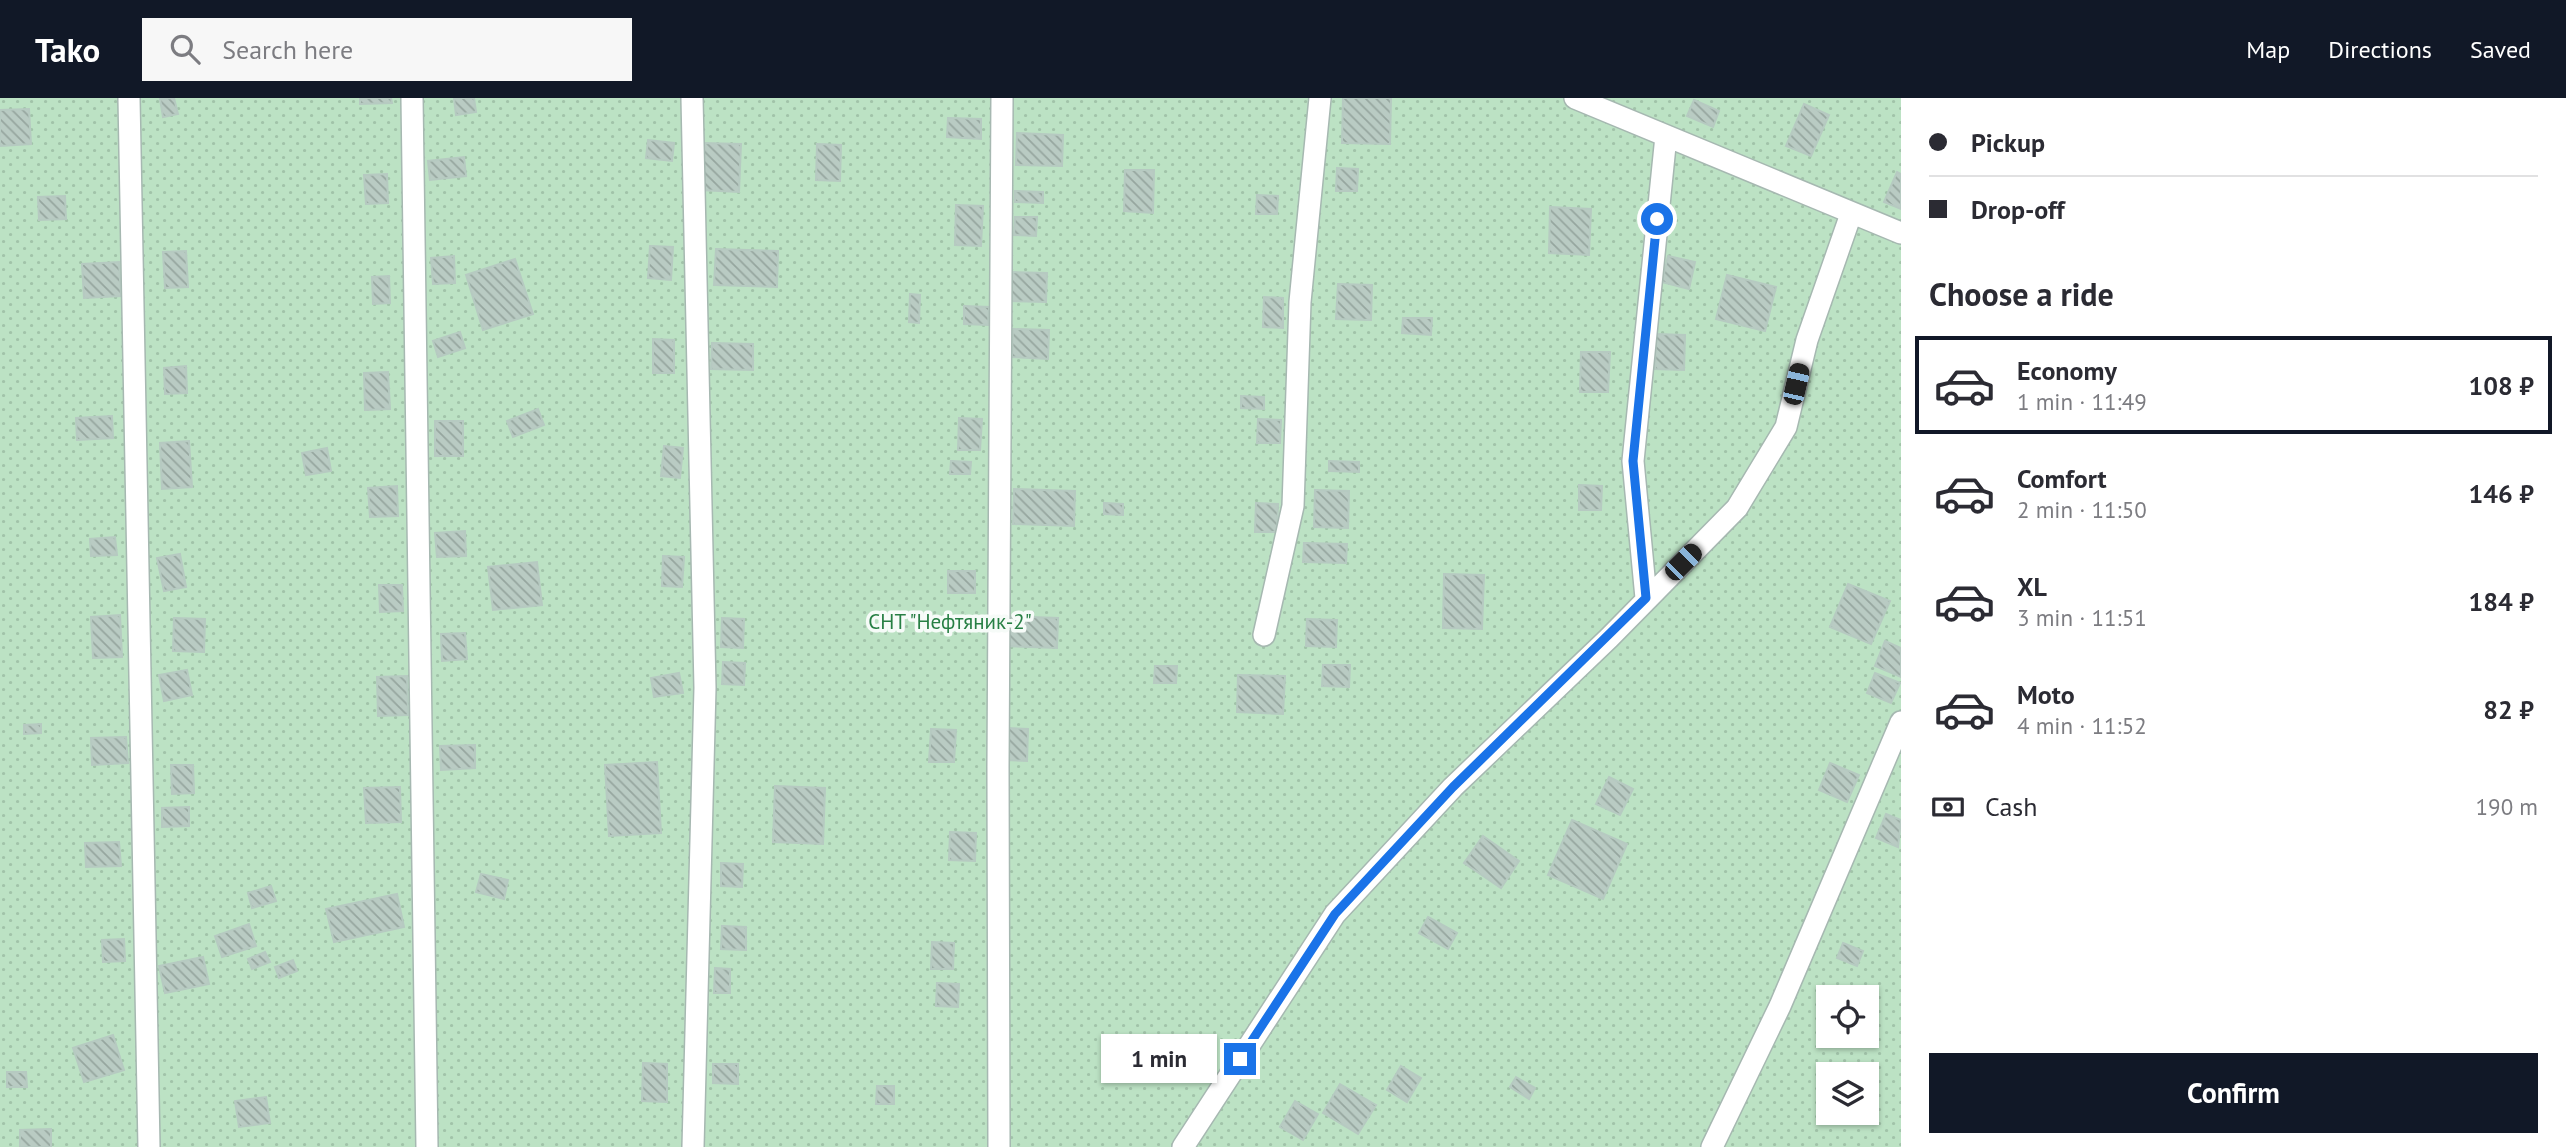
<!DOCTYPE html>
<meta charset="utf-8">
<style>
body{margin:0;font-family:"PT Sans",sans-serif;background:#f7f7f7;color:#2b2b33;height:100vh;display:flex;flex-direction:column;font-size:26px;white-space:nowrap}
*{box-sizing:border-box;margin:0}
p{font-size:23px;color:#7c7c81}
.icon{flex:none;width:38px;height:38px;fill:none;stroke:currentColor;stroke-width:2;stroke-linecap:round;stroke-linejoin:round}
.map{position:relative;flex:1;overflow:hidden}
.drawer{display:flex;flex-direction:column;background:#fff;width:665px}
.drawer>*{flex:none}
.banner{display:grid;align-content:center;height:154px;padding:0 28px;background:#fff}
.tools{position:absolute;left:1816px;top:887px;display:grid;gap:14px}
.tools a{display:grid;place-items:center;width:63px;height:63px;border-radius:0px;background:#fff;box-shadow:0 2px 5px #0004;font-size:35px}
.end{position:absolute;width:32px;height:32px;margin:-16px;border:9px solid #1a73e8;background:#fff;box-shadow:0 0 0 4px #fff}
.from{border-radius:50%}
.bubble{position:absolute;height:49px;border-radius:0px;background:#fff;box-shadow:0 2px 5px #0004;font-size:23px;font-weight:700;line-height:49px;text-align:center}
.car{position:absolute;width:21px;height:42px;margin:-21px -10px;border-radius:9px;box-shadow:0 0 5px 2px #0007;background:linear-gradient(#222 24%,#8ab4d8 0 40%,#222 0 76%,#8ab4d8 0 86%,#222 0)}
.banner b{display:flex;align-items:center;gap:24px;height:66px;font-size:26px}
.banner b+b{border-top:2px solid #e1e1e2}
.banner i{width:18px;height:18px;background:#2b2b33}
ul{padding:0;list-style:none}
li{display:flex;align-items:center;gap:21px;height:98px;margin:0 14px 10px;padding:0 14px;border:4px solid transparent;border-radius:0px}
li div{flex:1}
li b{display:block;font-size:26px}
li em{font-style:normal;font-weight:700}
li.active{border-color:#111827}
li>.icon{width:63px;height:63px;stroke-width:1.5}
h2{padding:0 28px;font-size:32px;line-height:84px}
.pay{display:flex;align-items:center;gap:18px;height:77px;padding:0 28px;font-size:26px}
.pay p{margin-inline-start:auto}
.primary-button{display:flex;gap:14px;margin-top:auto;padding:14px 28px}
.primary-button a{flex:1;height:80px;border-radius:0px;background:#111827;color:#fff;font-size:28px;font-weight:700;line-height:80px;text-align:center}
header{display:flex;align-items:center;gap:42px;box-sizing:border-box;height:98px;padding:0 35px;background:#111827;color:#fff}
header strong{font-size:33px}
nav{display:flex;gap:38px;margin-inline-start:auto;font-size:24px}
.search{width:490px;height:63px;background:#f7f7f7;display:flex;align-items:center;gap:18px;box-sizing:border-box;padding:0 24px;border-radius:0px;color:#7c7c81;font-size:26px}
main{display:flex;flex:1;min-height:0}
.map>svg:first-child{display:block}
.garden{fill:url(#garden-dots);fill-rule:evenodd}
.building{fill:url(#building-back-hatch);stroke:#b6cac1;stroke-width:2}
.lines{fill:none;stroke-linecap:round;stroke-linejoin:round}
.lane-casing{stroke:#a6b8b1;stroke-width:24}
.lane{stroke:#fff;stroke-width:21}
.route{stroke:#1a73e8;stroke-width:9}
.labels{text-anchor:middle;stroke-width:7;stroke-linejoin:round;paint-order:stroke}
.park-label{font-size:21px;fill:#277f44;stroke:#f6fbf8}
</style>
<header>
<strong>Tako</strong>
<div class="search"><svg class="icon" aria-label="search" viewBox="0 0 24 24"><circle cx="10" cy="10" r="6"/><path d="M15 15l6 6"/></svg>Search here</div>
<nav><a>Map</a><a>Directions</a><a>Saved</a></nav>
</header>
<main>
<div class="map">
<svg width="1901" height="1049" viewBox="0 0 1901 1049">
<defs>
<pattern id="garden-dots" width="8" height="8" patternUnits="userSpaceOnUse" patternTransform="scale(1.75)"><rect width="8" height="8" fill="#bce2c4"/><path d="M2 2h.1M6 6h.1" fill="none" stroke="#a1c3a9" stroke-width="1.8" stroke-linecap="round"/></pattern>
<pattern id="building-back-hatch" width="6" height="6" patternUnits="userSpaceOnUse" patternTransform="scale(1.75)"><rect width="6" height="6" fill="#b9cbc3"/><path d="M-1 5l2 2M0 0l6 6M5-1l2 2" fill="none" stroke="#96a69f"/></pattern>
</defs>
<rect width="100%" height="100%" fill="#e5efea"/>
<path class="garden" d="M0,0H1901V1049H0ZM1829,900H1867V938H1829ZM1829,976H1867V1015H1829Z"/>
<path class="building" d="M174,0L178,16L163,19L160,1Z
M360,0H391L392,5L360,6Z
M454,0H474L476,14L456,17Z
M1343,0H1391L1390,46L1342,45Z
M1694,2L1719,13L1713,29L1687,18Z
M1804,6L1829,17L1811,58L1786,48Z
M29,11L31,46L0,48V12Z
M948,20L981,21V41L947,39Z
M1017,35L1063,37L1062,68L1016,67Z
M648,42L674,45L672,63L646,60Z
M702,45L741,46L739,94L700,92Z
M817,46L841,47L840,83L816,82Z
M464,59L466,78L430,82L428,63Z
M1337,70L1358,71L1357,93H1336Z
M1125,72H1154L1153,115L1124,113Z
M1897,74L1901,76V111L1884,104Z
M387,76L388,105L366,106L364,77Z
M1015,93L1043,94V105L1015,104Z
M1257,97L1278,98L1277,116H1256Z
M65,98L66,121L39,122L38,99Z
M956,107L983,108L981,148L955,147Z
M1550,109L1591,111L1589,157L1549,155Z
M1015,119H1037L1036,138L1014,137Z
M650,148L673,149L671,182L648,180Z
M716,151L778,153L777,189L714,187Z
M186,153L188,189L165,190L163,154Z
M454,158L455,185L433,186L431,160Z
M1668,158L1695,164L1689,191L1662,184Z
M515,161L533,216L483,232L466,177Z
M119,164L121,198L84,200L82,166Z
M1010,174L1047,175L1046,204L1009,203Z
M1727,177L1776,189L1765,233L1716,221Z
M389,178L390,205L373,206L372,179Z
M1338,186L1372,187L1371,222L1336,221Z
M910,196L920,197L919,225L909,224Z
M1264,199L1283,200V230L1263,229Z
M964,208L989,209L988,227L964,226Z
M1403,220H1432L1431,237L1402,235Z
M1013,231L1049,232L1048,261L1012,259Z
M460,234L465,250L438,259L433,243Z
M1656,236L1685,237L1684,272L1655,271Z
M653,241L674,242V275H653Z
M712,245L753,246V272L711,271Z
M1581,254H1610L1608,294H1580Z
M186,268L187,295L165,296L164,270Z
M388,274L390,311L365,312L364,275Z
M1241,298L1264,299V311L1241,310Z
M538,311L544,327L513,339L507,323Z
M112,318L113,340L77,342L76,320Z
M959,320L982,321L980,352H958Z
M1258,321L1281,322L1280,345H1257Z
M435,323H463V358H435Z
M189,343L192,389L162,391L160,345Z
M664,348L683,350L680,380L661,378Z
M327,350L331,373L306,377L302,355Z
M951,363L971,364L970,376H950Z
M1329,363L1359,364V374L1329,373Z
M1579,387L1602,388L1601,412H1579Z
M397,388L398,418L370,419L368,390Z
M1014,391L1075,393L1074,428L1013,426Z
M1315,392L1349,393L1348,430L1314,429Z
M1104,405L1123,406V417L1104,416Z
M1256,405L1278,406L1277,434H1255Z
M465,433L466,458L437,459L435,435Z
M115,439L117,457L91,458L90,441Z
M1304,445L1347,446L1346,465L1303,464Z
M180,456L186,489L164,493L157,460Z
M663,458L684,459L682,489L662,488Z
M537,464L542,507L493,512L488,469Z
M948,473H975V495H948Z
M1444,476L1484,477L1482,531L1443,530Z
M1848,486L1890,503L1871,546L1830,529Z
M379,487H402L403,513L380,514Z
M120,517L122,559L93,560L91,519Z
M1006,518L1058,520L1057,550L1005,548Z
M174,520L205,521L204,554L173,553Z
M722,520L744,521L743,550L721,549Z
M1307,521L1337,522L1336,549L1306,548Z
M465,535L467,561L442,563L441,536Z
M1885,543L1901,550V579L1875,568Z
M723,564L745,565L744,587L722,586Z
M1323,567H1350L1349,589L1322,588Z
M1155,568H1177L1176,585H1154Z
M187,572L192,597L164,603L159,577Z
M679,575L683,595L654,599L651,580Z
M1875,575L1900,585L1891,605L1867,595Z
M1238,577L1285,578L1283,616L1237,614Z
M407,578L408,617L378,618L377,579Z
M41,626V635L24,636V627Z
M1007,630L1028,631L1027,663L1006,662Z
M931,631L956,632L954,664H929Z
M126,639L128,665L92,667L91,640Z
M475,647V670L441,672L440,648Z
M657,664L661,735L609,738L605,667Z
M1830,665L1859,677L1847,704L1819,692Z
M171,667H193L194,695L172,696Z
M1609,679L1633,691L1620,717L1596,706Z
M775,688L825,690L823,746L773,744Z
M400,689L401,724L366,725L364,690Z
M189,709V728L162,729V710Z
M1886,716L1901,722L1898,749L1876,740Z
M1572,722L1627,746L1603,801L1548,777Z
M950,734L976,735L975,763L949,762Z
M1483,738L1519,763L1501,790L1464,765Z
M119,744L121,768L86,769L85,745Z
M721,765L743,766L742,789L721,788Z
M481,776L508,782L504,801L476,794Z
M271,788L276,803L252,810L248,795Z
M397,796L404,829L334,844L326,811Z
M1428,819L1457,835L1448,851L1419,835Z
M249,826L256,848L222,859L215,838Z
M722,828L746,829V852L721,851Z
M124,841L125,863L103,864L102,842Z
M932,844L954,845L953,871H931Z
M1843,845L1863,853L1857,868L1837,860Z
M265,854L270,864L252,871L248,861Z
M203,859L209,886L165,895L159,868Z
M293,862L297,873L279,880L275,869Z
M715,870L730,871V895H714Z
M937,885L959,886L958,909L936,908Z
M113,937L124,972L84,984L73,950Z
M643,965L667,966V1004L642,1003Z
M713,966H738V986L713,985Z
M1401,968L1421,980L1407,1004L1387,992Z
M7,974H26L27,989H7Z
M1516,979L1535,990L1529,1001L1510,989Z
M1340,986L1376,1007L1358,1036L1323,1015Z
M877,988H894V1006H876Z
M266,999L270,1025L239,1029L235,1003Z
M1295,1003L1318,1016L1303,1042L1280,1029Z
M51,1031V1049H20V1032Z"/>
<g class="lines">
<defs>
<path id="lane" d="M129,0L149,1049
M412,0L427,1049
M692,0L705,590L693,1049
M1575,0L1901,135
M1646,500L1633,363L1666,38
M1264,537L1293,408L1300,204L1320,0
M999,1049L998,669L1002,0
M1183,1049L1335,816L1453,689L1609,540L1737,410L1786,329L1807,242L1851,116
M1712,1049L1780,908L1901,624"/>
</defs>
<use href="#lane" class="lane-casing"/>
<use href="#lane" class="lane"/>
</g>
<g class="lines">
<path class="route" d="M1240,961L1335,816L1453,689L1646,500L1633,363L1657,121"/>
</g>
<g class="labels">
<g class="park-label">
<text x="950" y="531">СНТ "Нефтяник-2"</text>
</g>
</g>
</svg>
<div class="tools">
<a><svg class="icon" aria-label="locate" viewBox="0 0 24 24"><circle cx="12" cy="12" r="6"/><path d="M12 2v4M12 18v4M2 12h4M18 12h4"/></svg></a>
<a><svg class="icon" aria-label="layers" viewBox="0 0 24 24"><path d="M12 4l9 5-9 5-9-5zM3 14l9 5 9-5"/></svg></a>
</div>
<i class="end from" style="left:1657px;top:121px"></i>
<i class="end" style="left:1240px;top:961px"></i>
<div class="bubble" style="left:1101px;top:936px;width:116px">1 min</div>
<i class="car" style="left:1796px;top:286px;rotate:13deg"></i>
<i class="car" style="left:1683px;top:464px;rotate:45deg"></i>
</div>
<section class="drawer">
<div class="banner">
<b><i class="from"></i>Pickup</b>
<b><i></i>Drop-off</b>
</div>
<h2>Choose a ride</h2>
<ul>
<li class="active"><svg class="icon" aria-label="car" viewBox="0 0 24 24"><path d="M5 17H2v-5l4-1 3-4h7l3 4 3 1v5h-3M9 17h6M6 11h13"/><circle cx="7" cy="17" r="2"/><circle cx="17" cy="17" r="2"/></svg><div><b>Economy</b><p>1 min · 11:49</p></div><em>108 ₽</em></li>
<li><svg class="icon" aria-label="car" viewBox="0 0 24 24"><path d="M5 17H2v-5l4-1 3-4h7l3 4 3 1v5h-3M9 17h6M6 11h13"/><circle cx="7" cy="17" r="2"/><circle cx="17" cy="17" r="2"/></svg><div><b>Comfort</b><p>2 min · 11:50</p></div><em>146 ₽</em></li>
<li><svg class="icon" aria-label="car" viewBox="0 0 24 24"><path d="M5 17H2v-5l4-1 3-4h7l3 4 3 1v5h-3M9 17h6M6 11h13"/><circle cx="7" cy="17" r="2"/><circle cx="17" cy="17" r="2"/></svg><div><b>XL</b><p>3 min · 11:51</p></div><em>184 ₽</em></li>
<li><svg class="icon" aria-label="car" viewBox="0 0 24 24"><path d="M5 17H2v-5l4-1 3-4h7l3 4 3 1v5h-3M9 17h6M6 11h13"/><circle cx="7" cy="17" r="2"/><circle cx="17" cy="17" r="2"/></svg><div><b>Moto</b><p>4 min · 11:52</p></div><em>82 ₽</em></li>
</ul>
<div class="pay"><svg class="icon" aria-label="cash" viewBox="0 0 24 24"><path d="M3 7h18v10H3z"/><circle cx="12" cy="12" r="2"/></svg>Cash<p>190 m</p></div>
<div class="primary-button"><a>Confirm</a></div>
</section>
</main>
